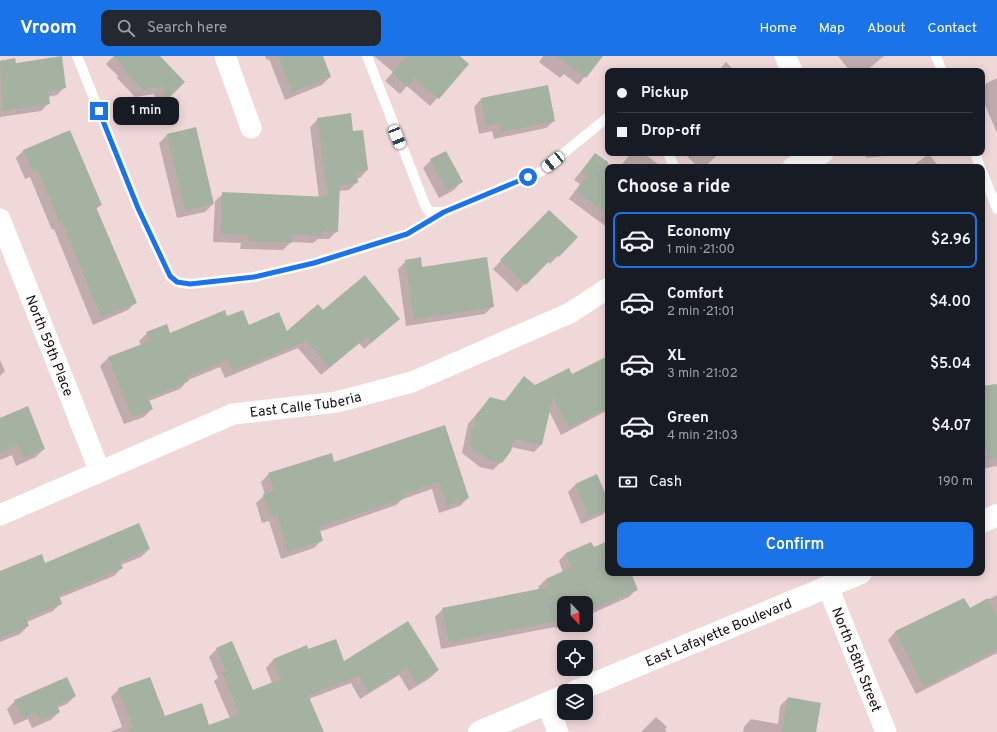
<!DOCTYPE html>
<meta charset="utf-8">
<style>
body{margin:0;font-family:Overpass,sans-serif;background:#242831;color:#f1f3f6;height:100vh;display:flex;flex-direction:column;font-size:15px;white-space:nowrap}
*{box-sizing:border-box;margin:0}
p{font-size:13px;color:#9ea1a6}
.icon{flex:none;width:22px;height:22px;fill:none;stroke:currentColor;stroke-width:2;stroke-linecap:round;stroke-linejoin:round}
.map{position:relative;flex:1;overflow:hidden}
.panel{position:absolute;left:605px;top:108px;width:380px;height:412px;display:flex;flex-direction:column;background:#171b24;border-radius:8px;box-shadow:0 2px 10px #0003}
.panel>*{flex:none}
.top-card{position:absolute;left:605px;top:12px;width:380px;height:88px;border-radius:8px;box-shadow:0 2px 10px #0003;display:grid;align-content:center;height:88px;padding:0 12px;background:#171b24}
.needle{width:26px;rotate:158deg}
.fabs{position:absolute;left:557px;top:540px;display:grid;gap:8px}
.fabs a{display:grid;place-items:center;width:36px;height:36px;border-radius:8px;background:#171b24;box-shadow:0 2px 10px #0003;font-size:20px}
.end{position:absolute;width:18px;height:18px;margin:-9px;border:5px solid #1a73e8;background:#fff;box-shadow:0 0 0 2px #fff}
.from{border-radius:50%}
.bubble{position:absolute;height:28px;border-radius:8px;background:#171b24;box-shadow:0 2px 10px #0003;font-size:13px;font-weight:600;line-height:28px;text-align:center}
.car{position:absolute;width:12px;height:24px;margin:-12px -6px;border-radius:5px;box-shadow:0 0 3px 1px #0007;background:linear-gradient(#fff 24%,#345 0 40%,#fff 0 76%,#345 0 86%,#fff 0)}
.top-card b{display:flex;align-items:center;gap:14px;height:38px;font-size:15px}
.top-card b+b{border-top:1px solid #363941}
.top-card i{width:10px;height:10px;background:#f1f3f6}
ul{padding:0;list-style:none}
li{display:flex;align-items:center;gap:12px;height:56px;margin:0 8px 6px;padding:0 4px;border:2px solid transparent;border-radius:8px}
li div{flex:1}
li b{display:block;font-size:15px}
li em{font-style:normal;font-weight:600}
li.on{border-color:#1a73e8}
li>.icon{width:36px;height:36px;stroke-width:1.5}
h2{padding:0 12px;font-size:18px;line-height:48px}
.pay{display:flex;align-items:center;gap:10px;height:44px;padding:0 12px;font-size:15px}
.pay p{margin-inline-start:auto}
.action{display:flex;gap:8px;margin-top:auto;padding:8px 12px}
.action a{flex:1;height:46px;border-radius:8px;background:#1a73e8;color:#fff;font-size:16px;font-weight:600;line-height:46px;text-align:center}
header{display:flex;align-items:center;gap:24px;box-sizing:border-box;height:56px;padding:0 20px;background:#1a73e8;color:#fff}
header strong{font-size:19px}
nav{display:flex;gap:22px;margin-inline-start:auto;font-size:14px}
.search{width:280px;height:36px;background:#242831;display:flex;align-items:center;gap:10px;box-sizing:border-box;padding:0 14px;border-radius:8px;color:#9ea1a6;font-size:15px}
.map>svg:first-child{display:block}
.shadow{fill:#0003}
.building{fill:#a6b2a1}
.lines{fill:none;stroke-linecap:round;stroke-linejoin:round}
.service{stroke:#fff;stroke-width:10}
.minor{stroke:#fff;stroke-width:21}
.tertiary{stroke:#fff;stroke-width:22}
.route{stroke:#1a73e8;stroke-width:5}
.labels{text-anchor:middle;stroke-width:3;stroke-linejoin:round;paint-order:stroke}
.street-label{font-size:14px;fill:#170f10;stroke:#fff}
</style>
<header>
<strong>Vroom</strong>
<div class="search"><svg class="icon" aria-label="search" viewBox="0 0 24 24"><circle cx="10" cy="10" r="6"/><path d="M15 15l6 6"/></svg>Search here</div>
<nav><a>Home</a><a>Map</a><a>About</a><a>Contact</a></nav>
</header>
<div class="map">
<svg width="997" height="676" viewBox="0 0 997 676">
<rect width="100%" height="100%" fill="#f0d8d9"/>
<path class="shadow" d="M114,0H158L176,34L158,52L154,38L135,41L117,22L118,20L106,8Z
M265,0H322L330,21L322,29L285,44L269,3L267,4Z
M374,0H458L468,8L430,50L407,30L400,38L385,25L393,16Z
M543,0H602L578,29L564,18L560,22L539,6Z
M838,0H884L866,15H850Z
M14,4L15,8L65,31L57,39L48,41L49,47L41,55L0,61V6Z
M726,6L735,15H718Z
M997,22V77L982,42V31L987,27Z
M481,43L554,65L546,72L494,83L492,75L479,78L474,51Z
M318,63L352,76L367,114L360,122H356L357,126L349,134L339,135L337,175L329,183H318L313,187L291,186L283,194L240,193L241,187L213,186L215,145L223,138L319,142L310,71Z
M195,72L213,148L205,156L177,162L159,87L167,79Z
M24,94L101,149L96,153L136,246L128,254L93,269L54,173L52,174L30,121L25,123L16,102Z
M631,97H643L661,110L620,111Z
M684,97H719L705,111H698Z
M865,97H911L866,102Z
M595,98L613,111H608V172L569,143L580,128L574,124Z
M929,98L939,111H911Z
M431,104L461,126L454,134L439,142L423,112Z
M549,155L576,181L550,208L547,205L517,236L493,213Z
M406,205L422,212L493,250L485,258L406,270L398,213Z
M982,209H985L982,239Z
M323,255L399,263L364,293L359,287L321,319L298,292L225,322L220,311L188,324L180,333L149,345L152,353L144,361L124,368L100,310L108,302L141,289L139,285L147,277L170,278L227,262L248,270L286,276Z
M608,301V354L561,379L549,355L541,389L534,396L511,391L501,406L493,414L480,411L462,397L468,368L490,342L504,346L524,322L535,330L572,320Z
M0,304L5,315L0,320Z
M997,329V410L982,413V331Z
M0,361L1,362L44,393L36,401L16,410L12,399L0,404Z
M444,370L468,442L460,450L439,457L432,433L403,443L396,449L319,476L322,484L314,492L281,503L269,465L262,467L256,447L265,439L261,426L269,418L333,407Z
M575,429L608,447V453L602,459L581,468L568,436Z
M608,486V517H635L631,519L637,533L629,541L586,560V547H564V569L556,572L555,571L441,593L435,561L443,553L540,534L538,531L546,523L563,516L559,505L566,497L593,492Z
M149,493L141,501L121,509L122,512L114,520L59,542L61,547L53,555L27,566L28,570L20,578L0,586V516L45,508Z
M997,539V597L916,638L888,584L895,576L964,543L969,553Z
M306,591L308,594L344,606L438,614L430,622L409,635L399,619L360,643L351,627L309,643L323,676H236L214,625L218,622L209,601L217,593L252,636L272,627L266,612L273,604Z
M119,633L165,661L209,670L215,676H110L122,671L111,641Z
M75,640L67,648L57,652L59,656L51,664L32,672L28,663L14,669L7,653L15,645Z
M788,642L815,676H743L744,671L751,663L778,668L780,650Z
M656,661L667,671L665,674L667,676H641Z"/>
<path class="building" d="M62,0L66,32L48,35L50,48L2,55L0,5L15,2L16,7Z
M114,0H160L185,26L166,45L162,31L143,34L124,14L125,12Z
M278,0H323L331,21L292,36Z
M406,0H460L469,8L439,43L415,23L408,31L392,17Z
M557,0H603L586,22Z
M548,29L555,65L501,76L500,68L486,70L481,42Z
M351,57L353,75L363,74L368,114L357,116L358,127L340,129L338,176L322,175V180L292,178V187L248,185V179L221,178L222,136L328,141L317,62Z
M196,71L214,148L185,155L167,78Z
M70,74L102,149L96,151L137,247L101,261L62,166L60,167L38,114L33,116L23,94Z
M446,95L463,126L447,135L430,103Z
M595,97L608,106V158L576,135L587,120L581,116Z
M549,154L578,181L559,201L556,198L526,229L500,204Z
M421,201L422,211L487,201L494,251L414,263L405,204Z
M365,219L400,263L372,286L368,280L329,312L307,285L233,315L228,304L187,320L189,325L148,342L153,353L132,361L108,301L150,285L146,276L167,268L170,277L225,254L227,260L243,254L249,269L279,256L287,275L318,248L323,254Z
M608,300V351L569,372L553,341L542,389L514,383L511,395L502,407L488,404L469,389L476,360L490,341L505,345L524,320L535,329L569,312L572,318Z
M997,328V402H988L982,364V330Z
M28,350L45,393L24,402L18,389L0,397V362Z
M445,369L469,442L447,450L439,426L404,438L405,442L319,471L323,485L288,496L277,458L270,460L263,438L274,435L268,417L332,397L334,406Z
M597,418L608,444V453L589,461L575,428Z
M139,467L150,493L120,506L123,512L59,539L62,548L26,562L29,570L0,582V515L42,498L45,507Z
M608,485V517H631L638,534L586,556V547H564V565L563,564L449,586L442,552L549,531L546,523L572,511L566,497L591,486L594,491Z
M964,542L970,552L988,542L997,559V594L924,631L895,575Z
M408,565L439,614L417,628L407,612L368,636L359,620L308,639L324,676H127V674L133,672L118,632L150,621L165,660L202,647L209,669L239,658L222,616L226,615L216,592L232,585L253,634L281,623L273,603L307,589L308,593L336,583L344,605Z
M67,621L76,640L57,649L60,656L40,665L36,656L22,662L14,644Z
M788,641L821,647L816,676H782Z"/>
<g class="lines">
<path class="service" d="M77,0L138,152L170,220L177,226L190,228L254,221L314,207L407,178L444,156
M367,0L425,149L429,156H444L542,115L608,61
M936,0L942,15
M668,97L674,111
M975,97L980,111
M982,115L997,153"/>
<g class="minor">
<path d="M225,0L251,72"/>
<path d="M785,0L792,15"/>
<path d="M793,111L823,97"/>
<path id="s1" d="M0,163L100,416"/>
<path id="s2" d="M0,459L233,358L337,346L412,326L570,257L608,232"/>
<path id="s3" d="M828,531L886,676"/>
<path d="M547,647L558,676"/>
</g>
<g class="tertiary">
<path d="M982,466L997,459"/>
<path id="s4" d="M576,635L861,517"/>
<path d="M479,676L564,640"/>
</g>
</g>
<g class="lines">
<path class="route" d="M99,55L138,152L170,220L177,226L190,228L254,221L314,207L407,178L444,156L528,121"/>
</g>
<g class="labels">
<g class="street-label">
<text dy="5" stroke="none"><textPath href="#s1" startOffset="136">North 59th Place</textPath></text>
<text dy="5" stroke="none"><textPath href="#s2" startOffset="327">East Calle Tuberia</textPath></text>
<text dy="5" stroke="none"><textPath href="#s4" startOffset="154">East Lafayette Boulevard</textPath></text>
<text dy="5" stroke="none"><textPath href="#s3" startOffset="78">North 58th Street</textPath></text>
</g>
</g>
</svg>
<div class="fabs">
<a><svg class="needle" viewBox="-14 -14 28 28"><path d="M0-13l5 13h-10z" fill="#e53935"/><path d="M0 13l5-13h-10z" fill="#9ea1a6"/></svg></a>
<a><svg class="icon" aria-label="locate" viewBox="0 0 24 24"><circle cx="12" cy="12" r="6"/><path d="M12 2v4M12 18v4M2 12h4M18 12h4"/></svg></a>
<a><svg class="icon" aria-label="layers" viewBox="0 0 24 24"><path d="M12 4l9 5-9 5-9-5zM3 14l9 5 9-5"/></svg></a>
</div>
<i class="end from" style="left:528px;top:121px"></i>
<i class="end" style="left:99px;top:55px"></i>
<div class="bubble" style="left:113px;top:41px;width:66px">1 min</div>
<i class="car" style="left:397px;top:81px;rotate:158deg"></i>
<i class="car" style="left:553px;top:106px;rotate:231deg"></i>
<div class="top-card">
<b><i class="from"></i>Pickup</b>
<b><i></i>Drop-off</b>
</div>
<section class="panel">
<h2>Choose a ride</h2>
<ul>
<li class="on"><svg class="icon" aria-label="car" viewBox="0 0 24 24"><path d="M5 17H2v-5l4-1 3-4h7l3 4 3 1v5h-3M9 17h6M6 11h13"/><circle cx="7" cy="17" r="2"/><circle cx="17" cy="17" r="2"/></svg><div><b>Economy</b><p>1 min · 21:00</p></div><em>$2.96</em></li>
<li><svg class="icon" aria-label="car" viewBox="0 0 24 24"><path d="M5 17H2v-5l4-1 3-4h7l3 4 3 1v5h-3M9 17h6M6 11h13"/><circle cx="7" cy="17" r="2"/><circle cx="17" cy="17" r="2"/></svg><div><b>Comfort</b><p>2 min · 21:01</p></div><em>$4.00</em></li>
<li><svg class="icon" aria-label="car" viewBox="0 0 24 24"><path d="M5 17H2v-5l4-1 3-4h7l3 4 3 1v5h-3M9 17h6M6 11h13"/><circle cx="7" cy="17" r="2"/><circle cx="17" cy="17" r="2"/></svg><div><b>XL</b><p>3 min · 21:02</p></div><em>$5.04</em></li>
<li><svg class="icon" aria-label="car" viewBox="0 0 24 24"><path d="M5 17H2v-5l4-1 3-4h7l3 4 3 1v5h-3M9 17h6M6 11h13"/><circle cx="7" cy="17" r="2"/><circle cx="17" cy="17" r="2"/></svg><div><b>Green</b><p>4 min · 21:03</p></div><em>$4.07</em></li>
</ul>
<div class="pay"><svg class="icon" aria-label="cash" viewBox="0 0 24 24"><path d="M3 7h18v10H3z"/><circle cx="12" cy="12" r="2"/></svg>Cash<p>190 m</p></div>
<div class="action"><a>Confirm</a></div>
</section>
</div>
